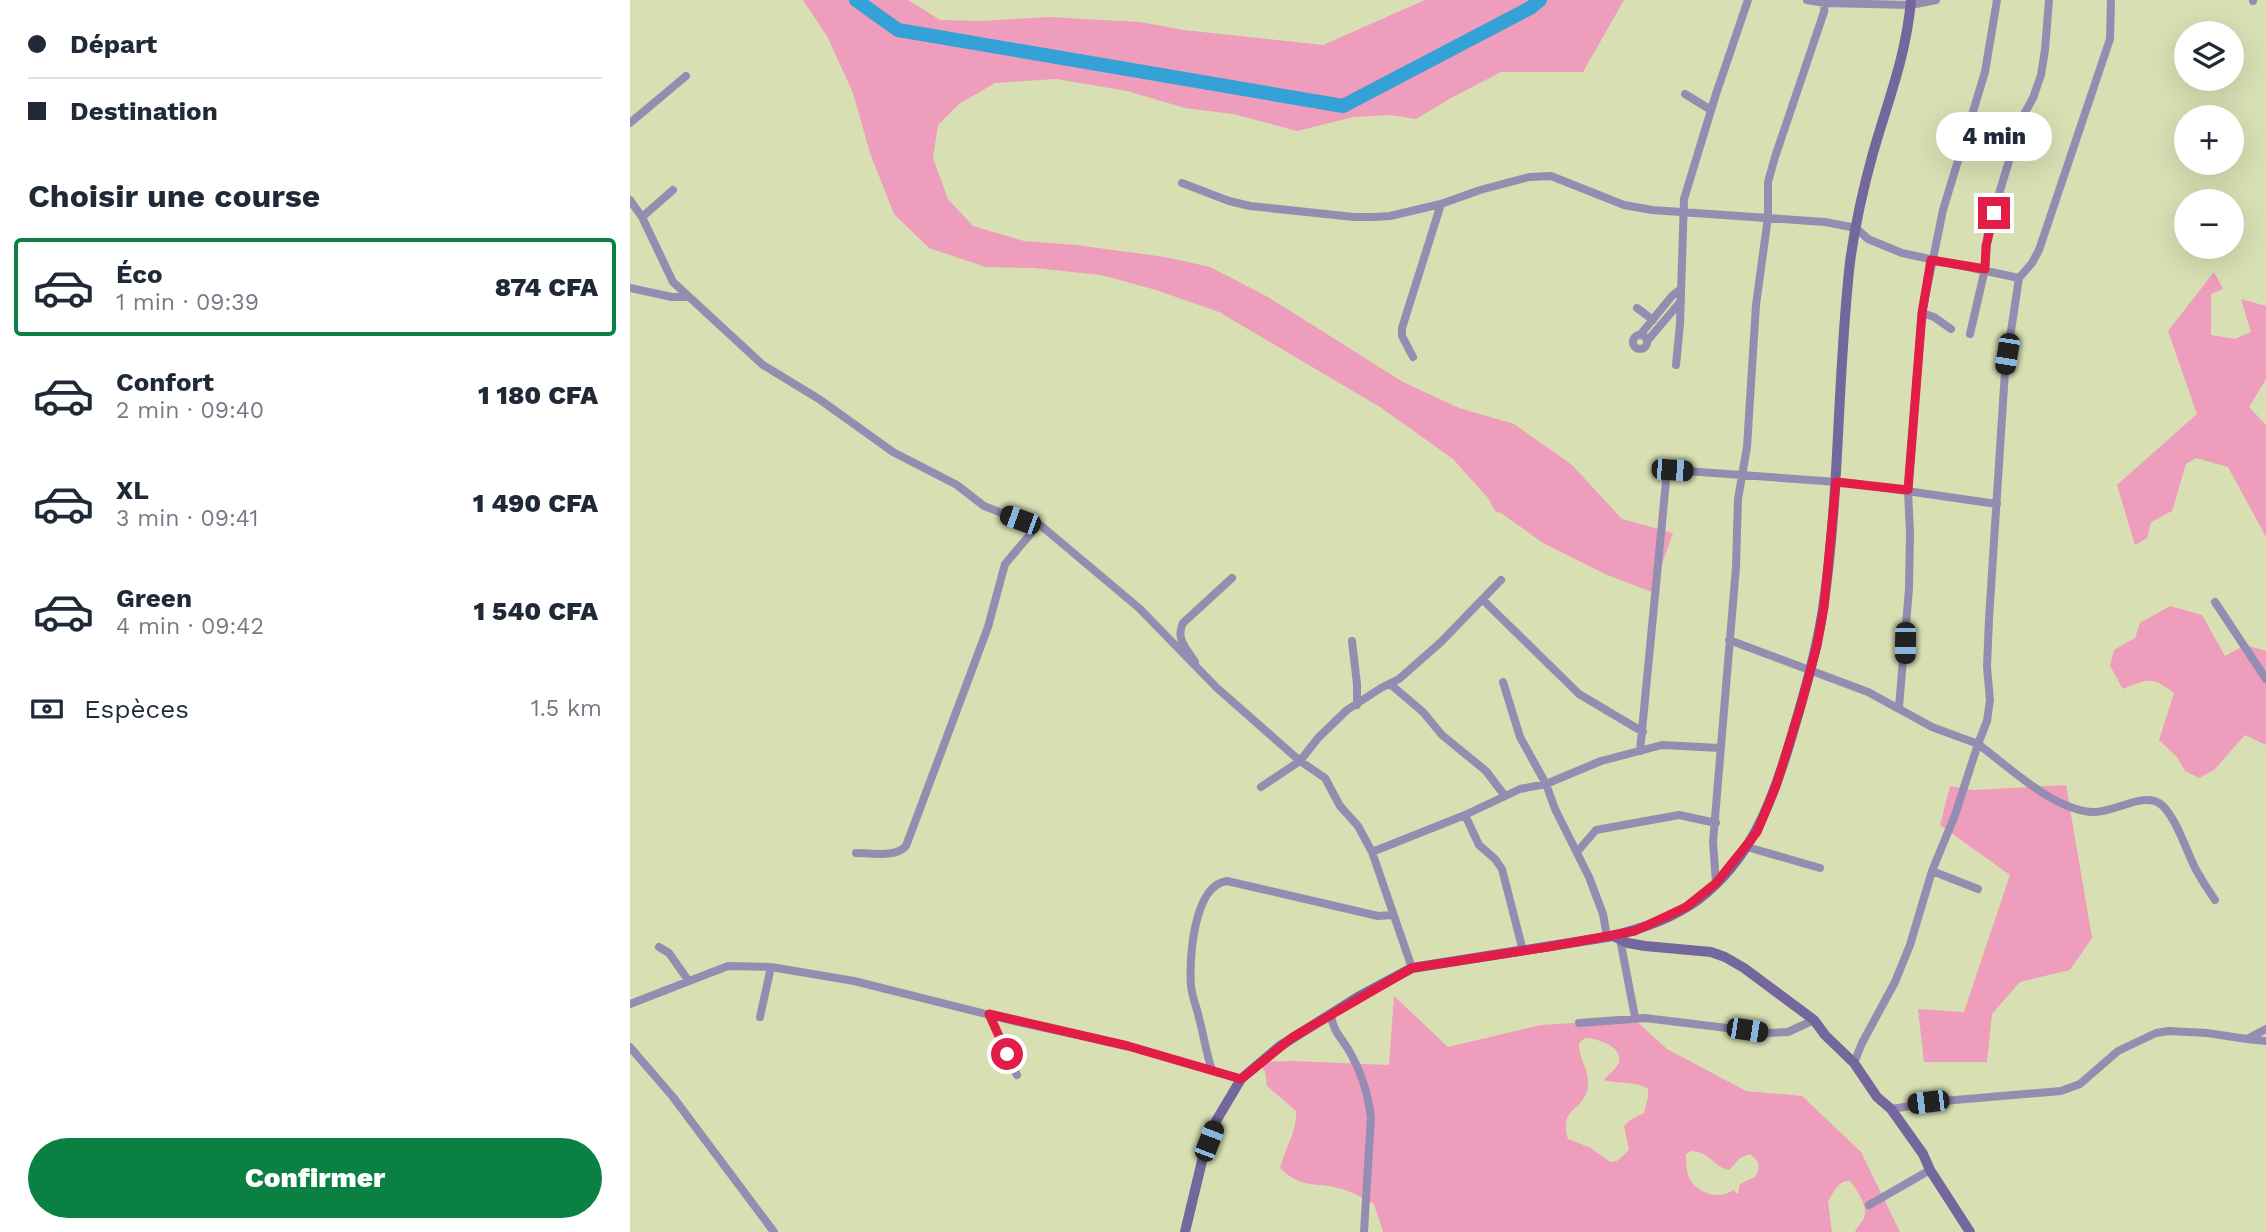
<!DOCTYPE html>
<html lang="fr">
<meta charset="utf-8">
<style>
body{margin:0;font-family:"Work Sans",sans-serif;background:#f6f6f7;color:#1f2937;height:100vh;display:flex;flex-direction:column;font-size:26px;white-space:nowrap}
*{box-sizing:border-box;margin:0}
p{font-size:23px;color:#747a83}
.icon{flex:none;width:38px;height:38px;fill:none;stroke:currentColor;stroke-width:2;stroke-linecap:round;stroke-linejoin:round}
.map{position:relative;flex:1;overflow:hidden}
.side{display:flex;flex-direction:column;background:#fff;width:630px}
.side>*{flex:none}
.banner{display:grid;align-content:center;height:154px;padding:0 28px;background:#fff}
.controls{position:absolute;left:1544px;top:21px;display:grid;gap:14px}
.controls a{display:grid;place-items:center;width:70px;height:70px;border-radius:50%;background:#fff;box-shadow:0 7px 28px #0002;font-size:35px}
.end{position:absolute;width:32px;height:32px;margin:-16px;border:9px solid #e11d48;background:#fff;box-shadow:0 0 0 4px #fff}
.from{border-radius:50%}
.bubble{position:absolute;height:49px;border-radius:24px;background:#fff;box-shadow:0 7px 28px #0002;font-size:23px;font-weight:800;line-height:49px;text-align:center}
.car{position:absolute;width:21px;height:42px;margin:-21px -10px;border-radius:9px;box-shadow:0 0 5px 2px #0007;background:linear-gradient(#222 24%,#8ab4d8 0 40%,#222 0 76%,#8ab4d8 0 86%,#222 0)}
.banner b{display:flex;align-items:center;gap:24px;height:66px;font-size:26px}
.banner b+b{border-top:2px solid #e0e1e3}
.banner i{width:18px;height:18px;background:#1f2937}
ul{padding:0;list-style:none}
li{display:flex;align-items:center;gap:21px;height:98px;margin:0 14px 10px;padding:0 14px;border:4px solid transparent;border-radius:7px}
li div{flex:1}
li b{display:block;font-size:26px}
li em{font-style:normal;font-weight:800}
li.selected{border-color:#0b8043}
li>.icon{width:63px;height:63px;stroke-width:1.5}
h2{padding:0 28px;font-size:32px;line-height:84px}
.pay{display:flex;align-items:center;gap:18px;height:77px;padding:0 28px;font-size:26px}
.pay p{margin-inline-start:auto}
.primary-button{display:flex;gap:14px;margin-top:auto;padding:14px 28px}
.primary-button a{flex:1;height:80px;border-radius:42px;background:#0b8043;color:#fff;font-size:28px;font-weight:800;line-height:80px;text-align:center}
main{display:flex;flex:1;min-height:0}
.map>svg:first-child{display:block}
.green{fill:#ee9dbc;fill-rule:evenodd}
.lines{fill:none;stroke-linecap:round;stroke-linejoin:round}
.river{stroke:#34a1d7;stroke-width:14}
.street{stroke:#958cb2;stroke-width:8}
.secondary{stroke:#74679d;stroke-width:10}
.route{stroke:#e11d48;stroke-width:9}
</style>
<main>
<section class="side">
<div class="banner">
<b><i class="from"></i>Départ</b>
<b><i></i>Destination</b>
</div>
<h2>Choisir une course</h2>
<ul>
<li class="selected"><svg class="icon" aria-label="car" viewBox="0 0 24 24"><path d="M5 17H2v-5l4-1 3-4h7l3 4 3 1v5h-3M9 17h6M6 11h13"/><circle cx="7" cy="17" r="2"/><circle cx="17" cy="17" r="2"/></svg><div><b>Éco</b><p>1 min · 09:39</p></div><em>874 CFA</em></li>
<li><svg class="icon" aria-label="car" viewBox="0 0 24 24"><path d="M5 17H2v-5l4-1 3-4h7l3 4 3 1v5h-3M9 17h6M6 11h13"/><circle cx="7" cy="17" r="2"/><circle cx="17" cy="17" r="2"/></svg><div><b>Confort</b><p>2 min · 09:40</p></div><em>1 180 CFA</em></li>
<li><svg class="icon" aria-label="car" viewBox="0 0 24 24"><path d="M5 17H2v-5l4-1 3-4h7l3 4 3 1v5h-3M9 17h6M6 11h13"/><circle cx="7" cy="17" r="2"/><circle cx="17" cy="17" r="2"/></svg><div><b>XL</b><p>3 min · 09:41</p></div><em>1 490 CFA</em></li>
<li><svg class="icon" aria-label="car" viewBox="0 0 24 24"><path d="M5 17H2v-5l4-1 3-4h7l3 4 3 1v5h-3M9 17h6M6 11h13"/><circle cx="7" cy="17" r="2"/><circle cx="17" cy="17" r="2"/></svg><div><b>Green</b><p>4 min · 09:42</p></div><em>1 540 CFA</em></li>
</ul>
<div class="pay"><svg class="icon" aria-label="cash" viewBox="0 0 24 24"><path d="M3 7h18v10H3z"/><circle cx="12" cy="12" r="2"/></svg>Espèces<p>1.5 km</p></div>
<div class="primary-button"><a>Confirmer</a></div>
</section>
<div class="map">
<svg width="1636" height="1232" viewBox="0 0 1636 1232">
<rect width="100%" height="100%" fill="#d8dfb3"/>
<path class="green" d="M173,0H278L310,20L352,21L418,17L510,22L554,30L693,45L795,0H994L953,72H871L821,98L786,119L760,115L724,117L667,131L603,114L555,108L497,91L426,79L365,83L329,104L308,125L303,158L318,199L343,226L394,241L446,245L535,257L580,267L638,297L773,382L829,408L884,424L942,465L992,519L1043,533L1022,592L975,574L913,543L871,513L865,511L858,498L823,459L750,407L589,312L526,290L471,275L404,268L356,267L299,248L264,214L240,153L223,93L197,36Z
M1584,272L1593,289L1581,294V335L1605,339L1621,332L1611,299L1636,306V379L1619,407L1636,425V537L1598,467L1566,458L1556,464L1542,511L1521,522L1517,538L1505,545L1487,485L1567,414L1538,331Z
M1540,606L1572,615L1595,656L1615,645L1636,651V745L1615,735L1584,770L1569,778L1555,771L1547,757L1529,740L1544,693C1521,676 1518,679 1493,689L1480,666L1484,650L1505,638L1510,623Z
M1436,785L1462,938L1440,970L1390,982L1362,1014L1357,1062H1294L1288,1009L1334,1012L1380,875L1310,825L1320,786L1343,790Z
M764,996L818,1047L911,1025L1004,1019L1037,1049L1116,1091L1172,1096L1231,1152L1270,1232H1225C1227,1226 1232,1223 1234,1218C1239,1208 1226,1188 1220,1181C1208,1180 1204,1192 1198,1201L1202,1232H753L744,1204C733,1198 721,1191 708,1188C681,1181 674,1190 650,1168C655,1148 667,1132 666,1111L637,1086L635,1071L627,1062L662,1061L759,1065ZM955,1038C966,1038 993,1046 989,1062C987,1068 978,1075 974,1080C988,1084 1007,1081 1018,1089V1097L1014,1113L1000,1120L994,1126L999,1150L987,1161L980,1162L961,1148L938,1139C928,1106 954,1113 958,1086C960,1071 948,1058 949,1043ZM1061,1151C1081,1152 1083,1167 1099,1170L1110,1158L1120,1154C1130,1163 1131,1165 1125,1177L1110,1184L1108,1194L1103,1190C1090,1201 1065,1193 1059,1177C1056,1169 1056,1162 1056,1154Z"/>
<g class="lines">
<path class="river" d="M226,0L268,30L713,106L900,8L910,0"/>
<path class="street" d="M1177,0L1195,3L1281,5L1306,0
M1623,0V1
M1055,94L1081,110
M0,123L56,76
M552,183L599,201L620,206L724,217H743L760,216L811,204L850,190L899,177L921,176L994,205L1022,210L1195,222L1226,228L1238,239L1272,253L1389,278L1375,371L1359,619L1357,667L1360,700L1357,721L1348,744L1302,727L1238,692L1099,640
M0,200L12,217L43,282L133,365L189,399L263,452L327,485L354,506L390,520L409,524L509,608L587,688L670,761L695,778L710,806L728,826L742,852L782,968
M12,217L43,190
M1389,278L1402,263L1409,250L1480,39L1481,0
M0,288L42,297H59
M1007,308L1023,320
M1292,313L1304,317L1321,329
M1340,334L1355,269L1358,230L1392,118L1403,98L1411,75L1415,50L1419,0
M1010,335L1042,296L1051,289
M1003 342a7 7 0 1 1 14 0a7 7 0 1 1-14 0Z
M1018,340L1051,301
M783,357L772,336V328L811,204
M1046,365L1050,324L1054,199L1086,94L1118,0
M853,600L949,694L1013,732
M1585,602L1636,679
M722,641L727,684V705
M565,662C557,649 545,639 553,623L602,578
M873,682L890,737L916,784L925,809L959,877L973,914L977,937
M760,684L793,712L812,735L856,771L875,796
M1269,707L1279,589L1280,534L1278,490L1292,313L1313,210L1355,72L1367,0
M1010,751L1037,471L1042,470L1221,483L1367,504
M631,787L670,761L688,738L717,710L751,688L769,679L811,642L871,580
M835,815L849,845L865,859L872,869L893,951
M1117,847L1190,868
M742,852L835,815L890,789L916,784L971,761L1032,745L1090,748
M947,852L966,830L1049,815L1086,823
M226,853C242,853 265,858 276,846L358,627L375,564L409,524
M1302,871L1348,889
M1086,883L1083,842L1106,567L1108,499L1117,447L1126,305L1138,217V182L1145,157L1194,12L1195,0
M990,939L1005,1017
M29,947L39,953L58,980
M0,1004L98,966L141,967L224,981L388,1022L498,1046L611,1079
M359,1014L387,1075
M701,1015C703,1031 710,1036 718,1049C730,1069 738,1094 741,1117L734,1232
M130,1017L141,967
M949,1023L1015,1018L1138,1033L1158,1032L1184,1020
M1617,1039L1636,1041
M0,1047L43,1097L144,1232
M1224,1063L1232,1043L1265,982L1280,945L1302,871L1325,815L1348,744C1379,767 1422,809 1462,812C1482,814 1512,792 1529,803C1544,812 1557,852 1565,868C1571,879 1578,890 1585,900
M582,1070C576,1053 574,1036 569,1018C567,1008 562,997 561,986C559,961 563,885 597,881L748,916L763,915
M1261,1109L1313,1101L1431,1091L1450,1084L1488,1051L1526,1033L1539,1031L1577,1033L1617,1039L1636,1029
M1239,1205L1300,1170"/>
<path class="secondary" d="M983,936L998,943L1015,946L1081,952L1095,957L1114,968L1184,1020L1195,1035L1224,1063L1247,1097L1261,1109L1293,1154L1300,1170L1340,1232
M555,1232L572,1161L586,1121L611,1079L650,1046L728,997L782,968L977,937C1009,930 1042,919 1069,899C1121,859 1142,802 1160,742C1173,698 1186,654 1193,609C1210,494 1207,377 1220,262C1225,225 1233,189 1243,153C1258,100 1276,57 1281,0"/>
</g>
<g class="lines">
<path class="route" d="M377,1054L359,1014L498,1046L611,1079L663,1037L782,968L918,947L1005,931L1056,907L1086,883L1127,832L1146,786L1171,705L1187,646L1194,607L1206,482L1278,490L1292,313L1301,260L1355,269L1356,246L1364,213"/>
</g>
</svg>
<div class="controls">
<a><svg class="icon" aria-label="layers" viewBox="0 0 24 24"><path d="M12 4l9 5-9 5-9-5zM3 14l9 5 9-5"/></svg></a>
<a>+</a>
<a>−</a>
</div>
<i class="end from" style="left:377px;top:1054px"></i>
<i class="end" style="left:1364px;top:213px"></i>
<div class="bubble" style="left:1306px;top:112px;width:116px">4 min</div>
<i class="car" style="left:1377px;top:354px;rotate:189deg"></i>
<i class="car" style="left:1042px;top:470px;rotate:94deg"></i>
<i class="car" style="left:390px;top:520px;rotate:290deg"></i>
<i class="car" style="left:1275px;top:643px;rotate:181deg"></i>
<i class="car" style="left:1117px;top:1030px;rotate:99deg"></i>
<i class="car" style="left:1298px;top:1102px;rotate:263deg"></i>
<i class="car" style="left:579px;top:1141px;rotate:21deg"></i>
</div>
</main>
